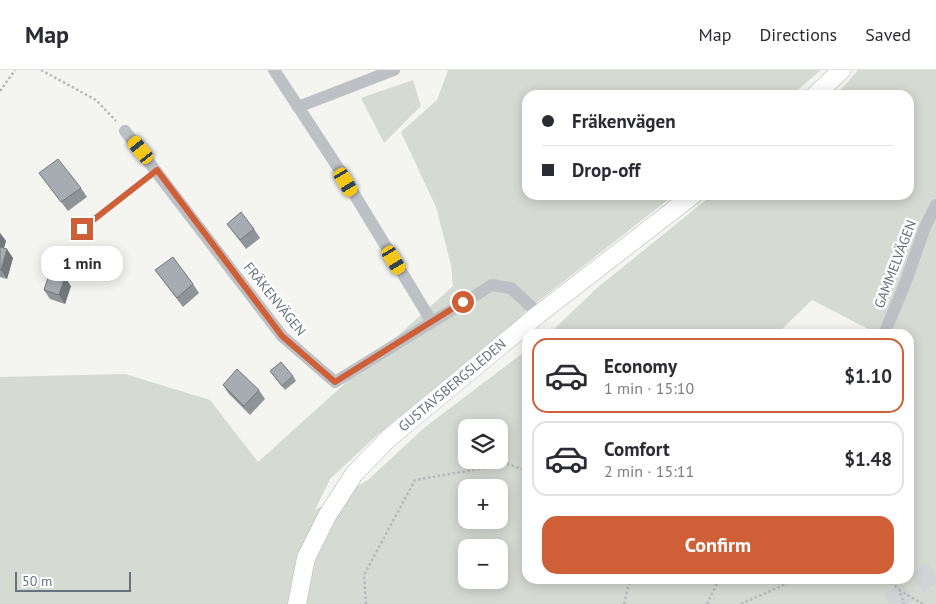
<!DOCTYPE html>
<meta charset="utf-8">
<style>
body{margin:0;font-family:"PT Sans",sans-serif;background:#f2f2f3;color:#2b2b33;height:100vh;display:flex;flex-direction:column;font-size:19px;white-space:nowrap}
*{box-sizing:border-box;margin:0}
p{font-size:16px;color:#7c7c81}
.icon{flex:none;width:28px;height:28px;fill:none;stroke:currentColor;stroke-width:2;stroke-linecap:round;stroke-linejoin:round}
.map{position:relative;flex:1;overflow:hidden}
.details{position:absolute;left:522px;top:259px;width:392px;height:255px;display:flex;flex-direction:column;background:#fff;border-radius:15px;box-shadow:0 2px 12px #0003}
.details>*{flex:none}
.top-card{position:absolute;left:522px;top:20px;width:392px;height:110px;border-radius:15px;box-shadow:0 2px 12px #0003;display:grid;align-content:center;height:110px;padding:0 20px;background:#fff}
.tools{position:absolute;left:458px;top:349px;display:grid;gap:10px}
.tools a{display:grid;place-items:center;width:50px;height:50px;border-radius:10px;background:#fff;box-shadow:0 2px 12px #0003;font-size:25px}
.scale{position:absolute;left:15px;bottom:12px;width:116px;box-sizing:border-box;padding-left:5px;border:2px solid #66727e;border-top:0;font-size:14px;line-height:18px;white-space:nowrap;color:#66727e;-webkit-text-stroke:4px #fff;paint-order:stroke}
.end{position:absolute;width:22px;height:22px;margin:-11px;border:6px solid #ce5f36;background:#fff;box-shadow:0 0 0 2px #fff}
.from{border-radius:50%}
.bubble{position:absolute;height:35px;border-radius:15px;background:#fff;box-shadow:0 2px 12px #0003;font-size:16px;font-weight:800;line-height:35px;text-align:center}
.car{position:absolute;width:15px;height:30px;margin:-15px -8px;border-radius:6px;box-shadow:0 0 4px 1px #0007;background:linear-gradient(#f5c518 24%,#345 0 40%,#f5c518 0 76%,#345 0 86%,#f5c518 0)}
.top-card b{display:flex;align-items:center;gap:18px;height:48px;font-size:19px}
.top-card b+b{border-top:1px solid #e1e1e2}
.top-card i{width:12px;height:12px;background:#2b2b33}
ul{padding:9px 0 0;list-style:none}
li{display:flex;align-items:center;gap:15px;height:75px;margin:0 10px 8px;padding:0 10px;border:2px solid #e1e1e2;border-radius:15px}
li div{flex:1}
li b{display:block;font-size:19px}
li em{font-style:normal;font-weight:800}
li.selected{border-color:#ce5f36}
li>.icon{width:45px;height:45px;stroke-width:1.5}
.primary-button{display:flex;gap:10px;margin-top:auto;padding:10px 20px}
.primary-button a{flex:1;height:58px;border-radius:15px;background:#ce5f36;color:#fff;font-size:20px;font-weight:800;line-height:58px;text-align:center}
header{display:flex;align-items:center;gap:30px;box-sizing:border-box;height:70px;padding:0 25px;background:#fff;border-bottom:1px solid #e1e1e2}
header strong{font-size:24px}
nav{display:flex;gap:28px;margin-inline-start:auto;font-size:18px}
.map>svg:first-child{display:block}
.green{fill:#d5dad2;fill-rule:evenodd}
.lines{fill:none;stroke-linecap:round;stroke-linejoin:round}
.highway-tunnel{stroke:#d0d4d4;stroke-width:22;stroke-dasharray:22 11;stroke-linecap:butt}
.secondary-casing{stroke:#b2b6ba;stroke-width:19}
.path{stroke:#b7b9bc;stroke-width:2.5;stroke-dasharray:2.5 2.5;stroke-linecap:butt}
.lane{stroke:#bdc0c4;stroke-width:6}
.street{stroke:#bdc0c4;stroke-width:12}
.secondary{stroke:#fff;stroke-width:18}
.wall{fill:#8f9499}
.shaded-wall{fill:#74787d}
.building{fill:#a6acb2;stroke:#74787d}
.route{stroke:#ce5f36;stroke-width:6}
.labels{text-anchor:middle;stroke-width:5;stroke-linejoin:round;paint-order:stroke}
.street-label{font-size:14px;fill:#66727e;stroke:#fff}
</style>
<header>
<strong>Map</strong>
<nav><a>Map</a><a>Directions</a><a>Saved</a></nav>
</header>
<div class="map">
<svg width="936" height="534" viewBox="0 0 936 534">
<rect width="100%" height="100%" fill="#f4f4f0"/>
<path class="green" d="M448,0H821L792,25H528V125H674L531,237L505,261L375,367L330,409L315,440L368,410L425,357L527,280L528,509H910V264H878L812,230L782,259L772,264H549L597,218L712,125H910V25H836L858,0H936V534H0V307L125,304L210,330L258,392L453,216L451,195L436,137L401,62L437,30ZM466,358H499V390H466ZM466,418H499V450H466ZM466,478H499V510H466Z
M413,10L421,36L384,73L361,28Z"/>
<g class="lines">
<path class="highway-tunnel" d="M890,534L936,499"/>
<defs>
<path id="secondary" d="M815,25L842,0
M297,534L306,488L327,446L354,404L389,368L539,244L693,125"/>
</defs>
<use href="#secondary" class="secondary-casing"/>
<path class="path" d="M41,0L96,30L116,51
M0,21L15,0
M887,509L899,519L904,534
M899,520L923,534
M366,534L364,505L415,410L508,394L528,401
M624,534L630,509
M707,534L719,509
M741,534L797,509"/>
<path class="lane" d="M81,159L156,101"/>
<path class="street" d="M274,0L337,96L432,252
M298,37L394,0
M125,61L282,266L335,312L492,215L511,218L539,244
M884,264L905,214L925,157L936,135"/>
<use href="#secondary" class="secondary"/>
</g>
<path class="wall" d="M39,103L81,118L87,127L68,141Z
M227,154L254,159L260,168L246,179Z
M0,163L6,171L4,178L13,188L7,209L0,207Z
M155,200L193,214L199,223L183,237Z
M71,216L65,234L50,229L44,220Z
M270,301L293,306L296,311L285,320Z
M223,315L259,320L265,329L250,345L229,324Z"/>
<path class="shaded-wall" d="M0,163L6,171L2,184L0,181Z
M7,179L13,188L7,209L1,200Z
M65,207L71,216L65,234L59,225Z"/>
<path class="building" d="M58,89L81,118L61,132L39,103Z
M241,142L254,159L240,170L227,154Z
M0,177L7,179L1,200H0Z
M173,187L193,214L177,228L155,200Z
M50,202L65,207L59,225L44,220Z
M281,292L293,306L282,316L270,301Z
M237,299L259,320L244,336L223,315Z"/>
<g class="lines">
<path class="route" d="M82,159L157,100L282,266L335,312L463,232"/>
</g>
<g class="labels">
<g class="street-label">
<text transform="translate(895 194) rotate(-69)" y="5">GAMMELVÄGEN</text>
<text transform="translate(275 229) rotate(51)" y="5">FRÄKENVÄGEN</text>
<text transform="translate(452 315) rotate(-40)" y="5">GUSTAVSBERGSLEDEN</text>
</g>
</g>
</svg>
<div class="tools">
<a><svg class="icon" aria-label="layers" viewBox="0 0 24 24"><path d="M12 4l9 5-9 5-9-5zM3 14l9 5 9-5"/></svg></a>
<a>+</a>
<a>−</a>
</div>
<div class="scale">50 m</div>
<i class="end from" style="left:463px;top:232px"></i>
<i class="end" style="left:82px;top:159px"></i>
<div class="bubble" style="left:41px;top:176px;width:82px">1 min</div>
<i class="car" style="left:141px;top:80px;rotate:321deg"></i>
<i class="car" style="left:346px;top:112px;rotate:149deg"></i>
<i class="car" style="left:394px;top:190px;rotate:149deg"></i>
<div class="top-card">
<b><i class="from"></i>Fräkenvägen</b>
<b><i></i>Drop-off</b>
</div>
<section class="details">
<ul>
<li class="selected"><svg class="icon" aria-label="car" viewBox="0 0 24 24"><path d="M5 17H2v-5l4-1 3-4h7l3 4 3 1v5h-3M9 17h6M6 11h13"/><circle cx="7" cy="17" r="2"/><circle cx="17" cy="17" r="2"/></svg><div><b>Economy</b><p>1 min · 15:10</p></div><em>$1.10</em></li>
<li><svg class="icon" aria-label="car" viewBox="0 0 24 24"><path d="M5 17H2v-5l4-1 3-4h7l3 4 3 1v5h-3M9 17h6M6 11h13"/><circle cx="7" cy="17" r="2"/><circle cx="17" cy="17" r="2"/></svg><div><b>Comfort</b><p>2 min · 15:11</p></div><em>$1.48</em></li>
</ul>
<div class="primary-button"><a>Confirm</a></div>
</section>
</div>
